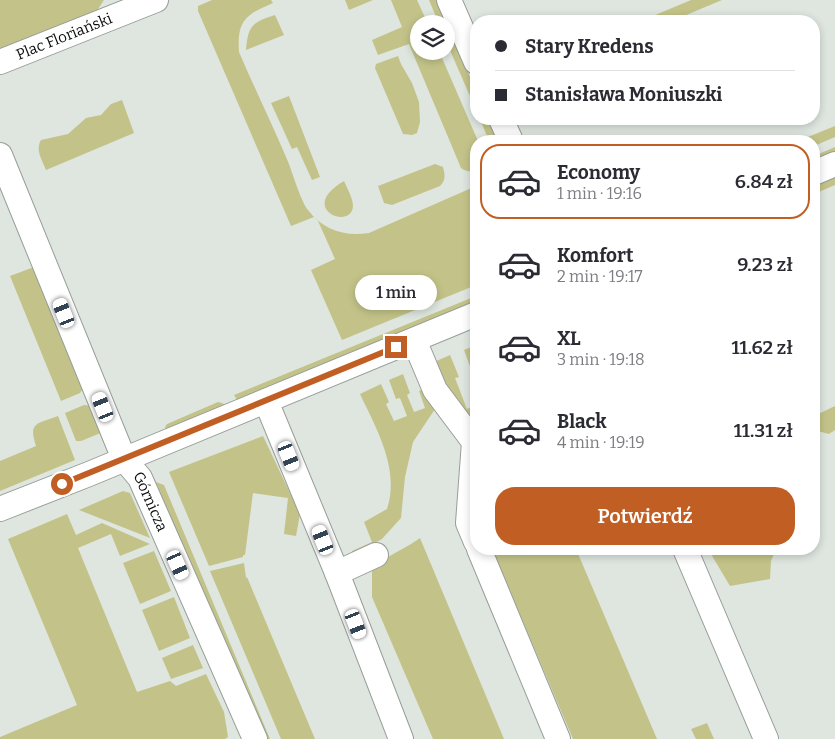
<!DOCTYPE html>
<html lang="pl">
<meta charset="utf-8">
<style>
body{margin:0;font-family:Bitter,serif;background:#f2f2f3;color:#2b2b33;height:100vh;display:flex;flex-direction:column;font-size:19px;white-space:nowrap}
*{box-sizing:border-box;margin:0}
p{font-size:16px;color:#7c7c81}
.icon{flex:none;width:28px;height:28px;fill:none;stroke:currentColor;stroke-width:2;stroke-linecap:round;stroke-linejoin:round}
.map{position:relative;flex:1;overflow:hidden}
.sheet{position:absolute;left:470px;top:135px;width:350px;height:420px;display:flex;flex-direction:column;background:#fff;border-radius:20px;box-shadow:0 2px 8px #0003}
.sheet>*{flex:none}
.guide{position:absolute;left:470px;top:15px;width:350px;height:110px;border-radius:20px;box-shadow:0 2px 8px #0003;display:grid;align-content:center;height:110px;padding:0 25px;background:#fff}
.controls{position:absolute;left:410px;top:15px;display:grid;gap:10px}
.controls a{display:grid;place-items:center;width:45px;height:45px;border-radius:50%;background:#fff;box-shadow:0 2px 8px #0003;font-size:25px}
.end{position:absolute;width:22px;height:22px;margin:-11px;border:6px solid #c15e24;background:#fff;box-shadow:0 0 0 2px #fff}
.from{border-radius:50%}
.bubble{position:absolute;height:35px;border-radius:18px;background:#fff;box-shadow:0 2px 8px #0003;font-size:16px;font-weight:600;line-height:35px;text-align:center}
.car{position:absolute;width:15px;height:30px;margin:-15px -8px;border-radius:6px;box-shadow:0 0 4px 1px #0007;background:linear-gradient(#fff 24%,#345 0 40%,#fff 0 76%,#345 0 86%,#fff 0)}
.guide b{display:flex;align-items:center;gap:18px;height:48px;font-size:19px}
.guide b+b{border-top:1px solid #e1e1e2}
.guide i{width:12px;height:12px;background:#2b2b33}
ul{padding:9px 0 0;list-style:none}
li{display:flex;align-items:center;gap:15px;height:75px;margin:0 10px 8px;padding:0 15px;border:2px solid transparent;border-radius:20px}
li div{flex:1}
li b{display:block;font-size:19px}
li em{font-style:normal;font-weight:600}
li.on{border-color:#c15e24}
li>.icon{width:45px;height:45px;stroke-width:1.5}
.button{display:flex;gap:10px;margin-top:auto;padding:10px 25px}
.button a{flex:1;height:58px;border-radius:20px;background:#c15e24;color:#fff;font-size:20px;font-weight:600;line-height:58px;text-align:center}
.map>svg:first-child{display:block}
.green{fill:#c3c389}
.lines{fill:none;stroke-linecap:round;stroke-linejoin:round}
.minor-casing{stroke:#969e97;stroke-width:26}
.minor{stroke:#fff;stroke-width:24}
.route{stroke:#c15e24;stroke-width:6}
.labels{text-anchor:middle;stroke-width:4;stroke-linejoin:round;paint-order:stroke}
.street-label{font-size:15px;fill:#0b0d0b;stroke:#fff}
</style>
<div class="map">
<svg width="835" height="739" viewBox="0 0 835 739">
<rect width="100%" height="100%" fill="#dee6df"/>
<path class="green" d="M0,0H104L96,12L0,52Z
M212,0H271L273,3C245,15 237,21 239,52C254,87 271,122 286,157C292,170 300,200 308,210C323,230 345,237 369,233L476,186V285L342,340L311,270L335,259L318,221L314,217L291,226L198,11V6Z
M345,0H373L349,10Z
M391,0H417L428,24H419V51H439L478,141H476V169C470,172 467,172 461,168L409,44L378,55L372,40L402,27Z
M429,0H437L476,91V110L446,41V24H439Z
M691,0H722L672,21H641Z
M275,15L284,35L246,50C248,26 252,22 275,15Z
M398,56L401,64L412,83L419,102L420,122L417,133L412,135L403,134L375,68L376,64Z
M289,96L320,177L312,180L297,147L292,149L271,103Z
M122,100L134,133L46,170C42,160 35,150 41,140L68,134L86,118L101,115L111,104Z
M480,119H488L498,141H489Z
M835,126V137L814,146V141H798Z
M835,147V153L814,162V156Z
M435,164L443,167C445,175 446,180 440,186L392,205L384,203L378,186Z
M835,176V185L814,194V185Z
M344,181C347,188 353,198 353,206C352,231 296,209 344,181Z
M34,267L85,386L80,393L61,401L10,276Z
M476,296V302L248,396L237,400L234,395Z
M476,345V383L464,350Z
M450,355L459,377L455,378L467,409L476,405V424L450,393L432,363Z
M403,374L410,393L407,395L414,412L425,408L419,391L426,388L435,409L413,442L405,477L401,518L382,539L353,555L352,551L372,542L364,522L387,509C400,469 377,430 360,394L381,384L389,402L386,404L394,421L407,416L400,398L396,399L389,380Z
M218,402L222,403L225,405L166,430L165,427L167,424Z
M84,405L93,406L103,432L81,441H76L65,413Z
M835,406V430L829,434L814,430V416Z
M58,416L75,460L0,491V461L36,446C28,422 37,424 58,416Z
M263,436L300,514L296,536L284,534L288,498L253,493L245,555H243V557L209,566L169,472Z
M156,482L164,485L270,739H265Z
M123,491L130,493L150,538L79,510Z
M67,514L76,535L102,523L150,544L120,556L111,534L78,548L137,692L170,681L176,686L206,674L224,712L228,737L225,739H0V737L77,705L8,539Z
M420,538L504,739H433L372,597V566L411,544Z
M492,549H576L657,739H573Z
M708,549H776L771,561L770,579L730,586Z
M154,551L171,591L140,604L123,563Z
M244,563L246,578L247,577L315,739H281L210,571Z
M174,597L190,638L159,651L142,610Z
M193,645L203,668L171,679L162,658Z
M707,723L714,739H696L691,729Z"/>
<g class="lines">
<defs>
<g id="minor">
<path d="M449,0L476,62"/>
<path id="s1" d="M0,62L156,0"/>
<path d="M501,119L511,141"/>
<path id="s2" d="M0,155L124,459L140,478L255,739"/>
<path d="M814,173L835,164"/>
<path d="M414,340L435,390L474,442L468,523L476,542"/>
<path d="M266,401L337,573"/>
<path d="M0,509L89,474L476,314"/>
<path d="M479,549L558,739"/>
<path d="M685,549L766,739"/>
<path d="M376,555L337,573L401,739"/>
</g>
</defs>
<use href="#minor" class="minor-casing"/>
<use href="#minor" class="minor"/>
</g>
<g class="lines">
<path class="route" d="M62,484L396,347"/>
</g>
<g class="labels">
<g class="street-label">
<text dy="5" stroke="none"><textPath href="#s1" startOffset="69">Plac Floriański</textPath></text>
<text dy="5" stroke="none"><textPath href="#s2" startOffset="379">Górnicza</textPath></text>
</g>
</g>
</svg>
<div class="controls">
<a><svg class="icon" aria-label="layers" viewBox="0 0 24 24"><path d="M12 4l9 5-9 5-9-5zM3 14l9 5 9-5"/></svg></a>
</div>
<i class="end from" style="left:62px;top:484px"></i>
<i class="end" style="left:396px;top:347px"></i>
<div class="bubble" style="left:355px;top:275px;width:82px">1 min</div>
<i class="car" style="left:64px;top:313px;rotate:338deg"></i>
<i class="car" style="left:103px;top:407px;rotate:338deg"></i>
<i class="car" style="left:289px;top:456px;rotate:158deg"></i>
<i class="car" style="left:323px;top:540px;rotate:338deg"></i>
<i class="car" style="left:178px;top:565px;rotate:156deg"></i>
<i class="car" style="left:356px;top:624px;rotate:159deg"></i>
<div class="guide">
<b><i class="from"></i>Stary Kredens</b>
<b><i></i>Stanisława Moniuszki</b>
</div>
<section class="sheet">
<ul>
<li class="on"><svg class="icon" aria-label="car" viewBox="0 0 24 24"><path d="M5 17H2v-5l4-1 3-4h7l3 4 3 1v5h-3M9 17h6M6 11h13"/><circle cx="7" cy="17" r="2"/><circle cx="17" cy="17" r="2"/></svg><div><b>Economy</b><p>1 min · 19:16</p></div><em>6.84 zł</em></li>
<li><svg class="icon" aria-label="car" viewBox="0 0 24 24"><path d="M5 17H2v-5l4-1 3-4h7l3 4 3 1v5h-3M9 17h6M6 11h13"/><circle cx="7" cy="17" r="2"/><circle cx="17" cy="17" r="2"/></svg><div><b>Komfort</b><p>2 min · 19:17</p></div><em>9.23 zł</em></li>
<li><svg class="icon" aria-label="car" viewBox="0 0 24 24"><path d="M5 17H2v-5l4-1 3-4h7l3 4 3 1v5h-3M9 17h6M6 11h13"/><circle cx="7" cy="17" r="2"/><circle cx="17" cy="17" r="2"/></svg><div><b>XL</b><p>3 min · 19:18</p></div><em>11.62 zł</em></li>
<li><svg class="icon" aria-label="car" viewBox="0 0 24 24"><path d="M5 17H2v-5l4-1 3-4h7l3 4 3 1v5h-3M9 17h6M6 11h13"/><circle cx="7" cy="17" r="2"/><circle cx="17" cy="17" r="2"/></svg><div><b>Black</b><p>4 min · 19:19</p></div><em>11.31 zł</em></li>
</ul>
<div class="button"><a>Potwierdź</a></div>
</section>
</div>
